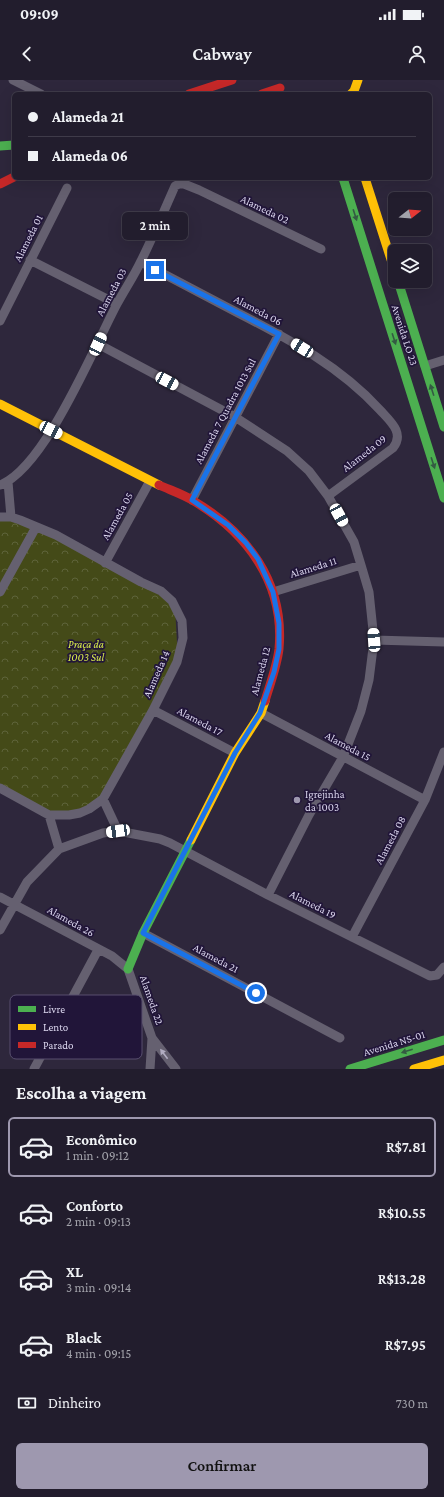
<!DOCTYPE html>
<html lang="pt">
<meta charset="utf-8">
<style>
body{margin:0;font-family:"Crimson Pro",serif;background:#2a2635;color:#f1f3f6;height:100vh;display:flex;flex-direction:column;font-size:15px;white-space:nowrap}
*{box-sizing:border-box;margin:0}
p{font-size:13px;color:#a2a2aa}
.icon{flex:none;width:22px;height:22px;fill:none;stroke:currentColor;stroke-width:2;stroke-linecap:round;stroke-linejoin:round}
.map{position:relative;height:989px;overflow:hidden}
.drawer{display:flex;flex-direction:column;background:#221d2d;flex:1}
.drawer>*{flex:none}
.top-card{position:absolute;left:12px;top:12px;width:420px;height:88px;border-radius:6px;box-shadow:0 4px 16px #0002,0 0 0 1px #3f3b49;display:grid;align-content:center;height:88px;padding:0 16px;background:#221d2d}
.needle{width:26px;rotate:73deg}
.tools{position:absolute;left:388px;top:112px;display:grid;gap:8px}
.tools a{display:grid;place-items:center;width:44px;height:44px;border-radius:6px;background:#221d2d;box-shadow:0 4px 16px #0002,0 0 0 1px #3f3b49;font-size:20px}
.end{position:absolute;width:18px;height:18px;margin:-9px;border:5px solid #1a73e8;background:#fff;box-shadow:0 0 0 2px #fff}
.from{border-radius:50%}
.bubble{position:absolute;height:28px;border-radius:6px;background:#221d2d;box-shadow:0 4px 16px #0002,0 0 0 1px #3f3b49;font-size:13px;font-weight:600;line-height:28px;text-align:center}
.car{position:absolute;width:12px;height:24px;margin:-12px -6px;border-radius:5px;box-shadow:0 0 3px 1px #0007;background:linear-gradient(#fff 24%,#345 0 40%,#fff 0 76%,#345 0 86%,#fff 0)}
.top-card b{display:flex;align-items:center;gap:14px;height:38px;font-size:15px}
.top-card b+b{border-top:1px solid #3f3b49}
.top-card i{width:10px;height:10px;background:#f1f3f6}
ul{padding:0;list-style:none}
li{display:flex;align-items:center;gap:12px;height:60px;margin:0 8px 6px;padding:0 8px;border:2px solid transparent;border-radius:6px}
li div{flex:1}
li b{display:block;font-size:15px}
li em{font-style:normal;font-weight:600}
li.selected{border-color:#9e98af}
li>.icon{width:36px;height:36px;stroke-width:1.5}
h2{padding:0 16px;font-size:18px;line-height:48px}
.pay{display:flex;align-items:center;gap:10px;height:44px;padding:0 16px;font-size:15px}
.pay p{margin-inline-start:auto}
.action{display:flex;gap:8px;margin-top:auto;padding:8px 16px}
.action a{flex:1;height:46px;border-radius:6px;background:#9e98af;color:#111;font-size:16px;font-weight:600;line-height:46px;text-align:center}
.status{display:flex;justify-content:space-between;align-items:center;height:28px;padding:0 20px;background:#221d2d;direction:ltr}
.status svg{height:11px;fill:currentColor}
header{display:flex;justify-content:space-between;align-items:center;height:52px;padding:0 16px;background:#221d2d;font-size:18px;font-weight:600}
.map>svg:first-child{display:block}
.park{fill:url(#park-crowns)}
.lines{fill:none;stroke-linecap:round;stroke-linejoin:round}
.street{stroke:#656070;stroke-width:9}
.fast{stroke:#4caf50;stroke-width:9}
.slow{stroke:#ffc107;stroke-width:9}
.jam{stroke:#c62828;stroke-width:9}
.oneway{fill:#345a43}
.oneway2{fill:#b1acc1}
.route{stroke:#1a73e8;stroke-width:5}
.poi-dot{fill:#9e98af;stroke:#211539;stroke-width:1.5}
.labels{text-anchor:middle;stroke-width:3.5;stroke-linejoin:round;paint-order:stroke}
.street-label{font-size:11px;fill:#dad5ed;stroke:#211539}
.park-label{font-size:11px;font-style:italic;fill:#dcf04a;stroke:#211539}
.poi-label{font-size:11px;fill:#dad5ed;stroke:#211539;text-anchor:start}
.key{fill:#211539;stroke:#584f6f;stroke-width:1}
.key-label{font-size:11px;fill:#dad5ed}
</style>
<div class="status"><b>09:09</b><svg viewBox="0 0 49 12"><path d="M0 12V9h3v3zM5 12V6h3v6zM10 12V3h3v9zM15 12V0h3v12zM26 1h20v11H26zM47 4h2v5h-2z"/></svg></div>
<header><svg class="icon" aria-label="back" viewBox="0 0 24 24"><path d="M15 5l-7 7 7 7"/></svg>Cabway<svg class="icon" aria-label="person" viewBox="0 0 24 24"><circle cx="12" cy="8" r="4"/><path d="M4 21q1-7 8-7t8 7"/></svg></header>
<div class="map">
<svg width="444" height="989" viewBox="0 0 444 989">
<defs>
<pattern id="park-crowns" width="20" height="18" patternUnits="userSpaceOnUse"><rect width="20" height="18" fill="#444a18"/><path d="M2 6a3 3 0 1 1 6 0M12 15a3 3 0 1 1 6 0" fill="none" stroke="#5e633a"/></pattern>
</defs>
<rect width="100%" height="100%" fill="#2e273c"/>
<path class="park" d="M0,436L11,437L152,507L175,527L178,581L103,720L80,733L49,735L0,709Z"/>
<g class="lines">
<path class="street" d="M13,0L41,14
M30,180L117,224
M141,182C173,199 206,216 238,233C289,259 341,287 380,330C390,341 405,353 393,368L328,416
M0,241L67,108
M98,264L235,337L287,371L309,391L328,416L354,462L361,485L369,512L374,560L369,600L361,631L343,677L309,735L268,815
M425,286L444,280
M8,402L11,437
M0,405C45,388 94,267 117,224C125,209 134,196 141,181C153,157 164,131 175,106L179,104H184L199,110L321,169
M192,420L279,254
M0,437H11L20,440L56,455L141,502L161,511L172,521L182,541L183,558L177,582L153,630L103,719L89,729L80,733L69,735H49L0,708
M105,483L150,401
M0,512L36,447
M273,512L361,485
M374,560L444,562
M153,630L235,673
M261,633L425,720
M103,719L118,751
M49,735L59,769
M0,817L112,876L128,889L152,958L176,989
M0,850L27,802L59,769L103,753L118,751L160,759L170,763L268,815L430,896L437,895L444,887
M143,853L340,958
M352,857L425,720L444,672
M34,989L98,870
M150,989L152,958"/>
<path class="fast" d="M0,66L14,65
M343,98L444,418
M398,201L444,347
M128,889L143,853L191,760
M350,989L444,960"/>
<path class="slow" d="M351,14L354,11L358,0
M365,98L395,192
M0,324L159,405
M191,760L235,673L261,633L265,621
M414,989L444,980"/>
<path class="jam" d="M189,14L232,0
M262,14L280,8
M0,104L14,97
M159,405C170,410 182,414 192,420C247,452 285,503 279,569C277,586 270,604 265,621"/>
</g>
<defs><path id="oneway-solid" d="M-6-.8H1V-3.2L6.5 0L1 3.2V.8H-6Z"/></defs>
<g class="oneway">
<use href="#oneway-solid" transform="translate(355 135) rotate(72)"/>
<use href="#oneway-solid" transform="translate(394 259) rotate(72)"/>
<use href="#oneway-solid" transform="translate(432 310) rotate(-108)"/>
<use href="#oneway-solid" transform="translate(433 383) rotate(72)"/>
<use href="#oneway-solid" transform="translate(407 971) rotate(163)"/>
</g>
<use class="oneway2" href="#oneway-solid" transform="translate(164 974) rotate(-127)"/>
<g class="lines">
<path class="route" d="M155,190L279,254L192,420L228,445L246,463L258,479L273,512L279,543V569L274,592L260,633L235,673L143,853L256,913"/>
</g>
<circle class="poi-dot" cx="297" cy="720" r="4"/>
<g class="labels">
<g class="street-label">
<text transform="translate(265 129) rotate(26)" y="4">Alameda 02</text>
<text transform="translate(28 158) rotate(-63)" y="4">Alameda 01</text>
<text transform="translate(111 212) rotate(-62)" y="4">Alameda 03</text>
<text transform="translate(258 230) rotate(28)" y="4">Alameda 06</text>
<text transform="translate(405 255) rotate(72)" y="4">Avenida LO 23</text>
<text transform="translate(225 331) rotate(-62)" y="4">Alameda 7 Quadra 1013 Sul</text>
<text transform="translate(364 373) rotate(-38)" y="4">Alameda 09</text>
<text transform="translate(117 436) rotate(-61)" y="4">Alameda 05</text>
<text transform="translate(313 487) rotate(-17)" y="4">Alameda 11</text>
<text transform="translate(260 591) rotate(-75)" y="4">Alameda 12</text>
<text transform="translate(156 594) rotate(-66)" y="4">Alameda 14</text>
<text transform="translate(200 641) rotate(28)" y="4">Alameda 17</text>
<text transform="translate(348 666) rotate(28)" y="4">Alameda 15</text>
<text transform="translate(390 760) rotate(-62)" y="4">Alameda 08</text>
<text transform="translate(313 824) rotate(27)" y="4">Alameda 19</text>
<text transform="translate(71 841) rotate(29)" y="4">Alameda 26</text>
<text transform="translate(216 878) rotate(28)" y="4">Alameda 21</text>
<text transform="translate(152 920) rotate(71)" y="4">Alameda 22</text>
<text transform="translate(394 963) rotate(-17)" y="4">Avenida NS-01</text>
</g>
<g class="park-label">
<text x="86" y="568">Praça da<tspan x="86" dy="13">1003 Sul</tspan></text>
</g>
<g class="poi-label">
<text x="305" y="718">Igrejinha<tspan x="305" dy="13">da 1003</tspan></text>
</g>
</g>
<rect x="10" y="915" width="132" height="64" rx="6" class="key"/>
<rect x="18" y="926" width="18" height="6" fill="#4caf50"/>
<rect x="18" y="944" width="18" height="6" fill="#ffc107"/>
<rect x="18" y="962" width="18" height="6" fill="#c62828"/>
<g class="key-label">
<text x="43" y="933">Livre</text>
<text x="43" y="951">Lento</text>
<text x="43" y="969">Parado</text>
</g>
</svg>
<div class="tools">
<a><svg class="needle" viewBox="-14 -14 28 28"><path d="M0-13l5 13h-10z" fill="#e53935"/><path d="M0 13l5-13h-10z" fill="#a2a2aa"/></svg></a>
<a><svg class="icon" aria-label="layers" viewBox="0 0 24 24"><path d="M12 4l9 5-9 5-9-5zM3 14l9 5 9-5"/></svg></a>
</div>
<i class="end from" style="left:256px;top:913px"></i>
<i class="end" style="left:155px;top:190px"></i>
<div class="bubble" style="left:122px;top:132px;width:66px">2 min</div>
<i class="car" style="left:98px;top:264px;rotate:25deg"></i>
<i class="car" style="left:302px;top:268px;rotate:302deg"></i>
<i class="car" style="left:167px;top:301px;rotate:118deg"></i>
<i class="car" style="left:51px;top:350px;rotate:117deg"></i>
<i class="car" style="left:339px;top:435px;rotate:151deg"></i>
<i class="car" style="left:374px;top:560px;rotate:356deg"></i>
<i class="car" style="left:118px;top:751px;rotate:262deg"></i>
<div class="top-card">
<b><i class="from"></i>Alameda 21</b>
<b><i></i>Alameda 06</b>
</div>
</div>
<section class="drawer">
<h2>Escolha a viagem</h2>
<ul>
<li class="selected"><svg class="icon" aria-label="car" viewBox="0 0 24 24"><path d="M5 17H2v-5l4-1 3-4h7l3 4 3 1v5h-3M9 17h6M6 11h13"/><circle cx="7" cy="17" r="2"/><circle cx="17" cy="17" r="2"/></svg><div><b>Econômico</b><p>1 min · 09:12</p></div><em>R$7.81</em></li>
<li><svg class="icon" aria-label="car" viewBox="0 0 24 24"><path d="M5 17H2v-5l4-1 3-4h7l3 4 3 1v5h-3M9 17h6M6 11h13"/><circle cx="7" cy="17" r="2"/><circle cx="17" cy="17" r="2"/></svg><div><b>Conforto</b><p>2 min · 09:13</p></div><em>R$10.55</em></li>
<li><svg class="icon" aria-label="car" viewBox="0 0 24 24"><path d="M5 17H2v-5l4-1 3-4h7l3 4 3 1v5h-3M9 17h6M6 11h13"/><circle cx="7" cy="17" r="2"/><circle cx="17" cy="17" r="2"/></svg><div><b>XL</b><p>3 min · 09:14</p></div><em>R$13.28</em></li>
<li><svg class="icon" aria-label="car" viewBox="0 0 24 24"><path d="M5 17H2v-5l4-1 3-4h7l3 4 3 1v5h-3M9 17h6M6 11h13"/><circle cx="7" cy="17" r="2"/><circle cx="17" cy="17" r="2"/></svg><div><b>Black</b><p>4 min · 09:15</p></div><em>R$7.95</em></li>
</ul>
<div class="pay"><svg class="icon" aria-label="cash" viewBox="0 0 24 24"><path d="M3 7h18v10H3z"/><circle cx="12" cy="12" r="2"/></svg>Dinheiro<p>730 m</p></div>
<div class="action"><a>Confirmar</a></div>
</section>
